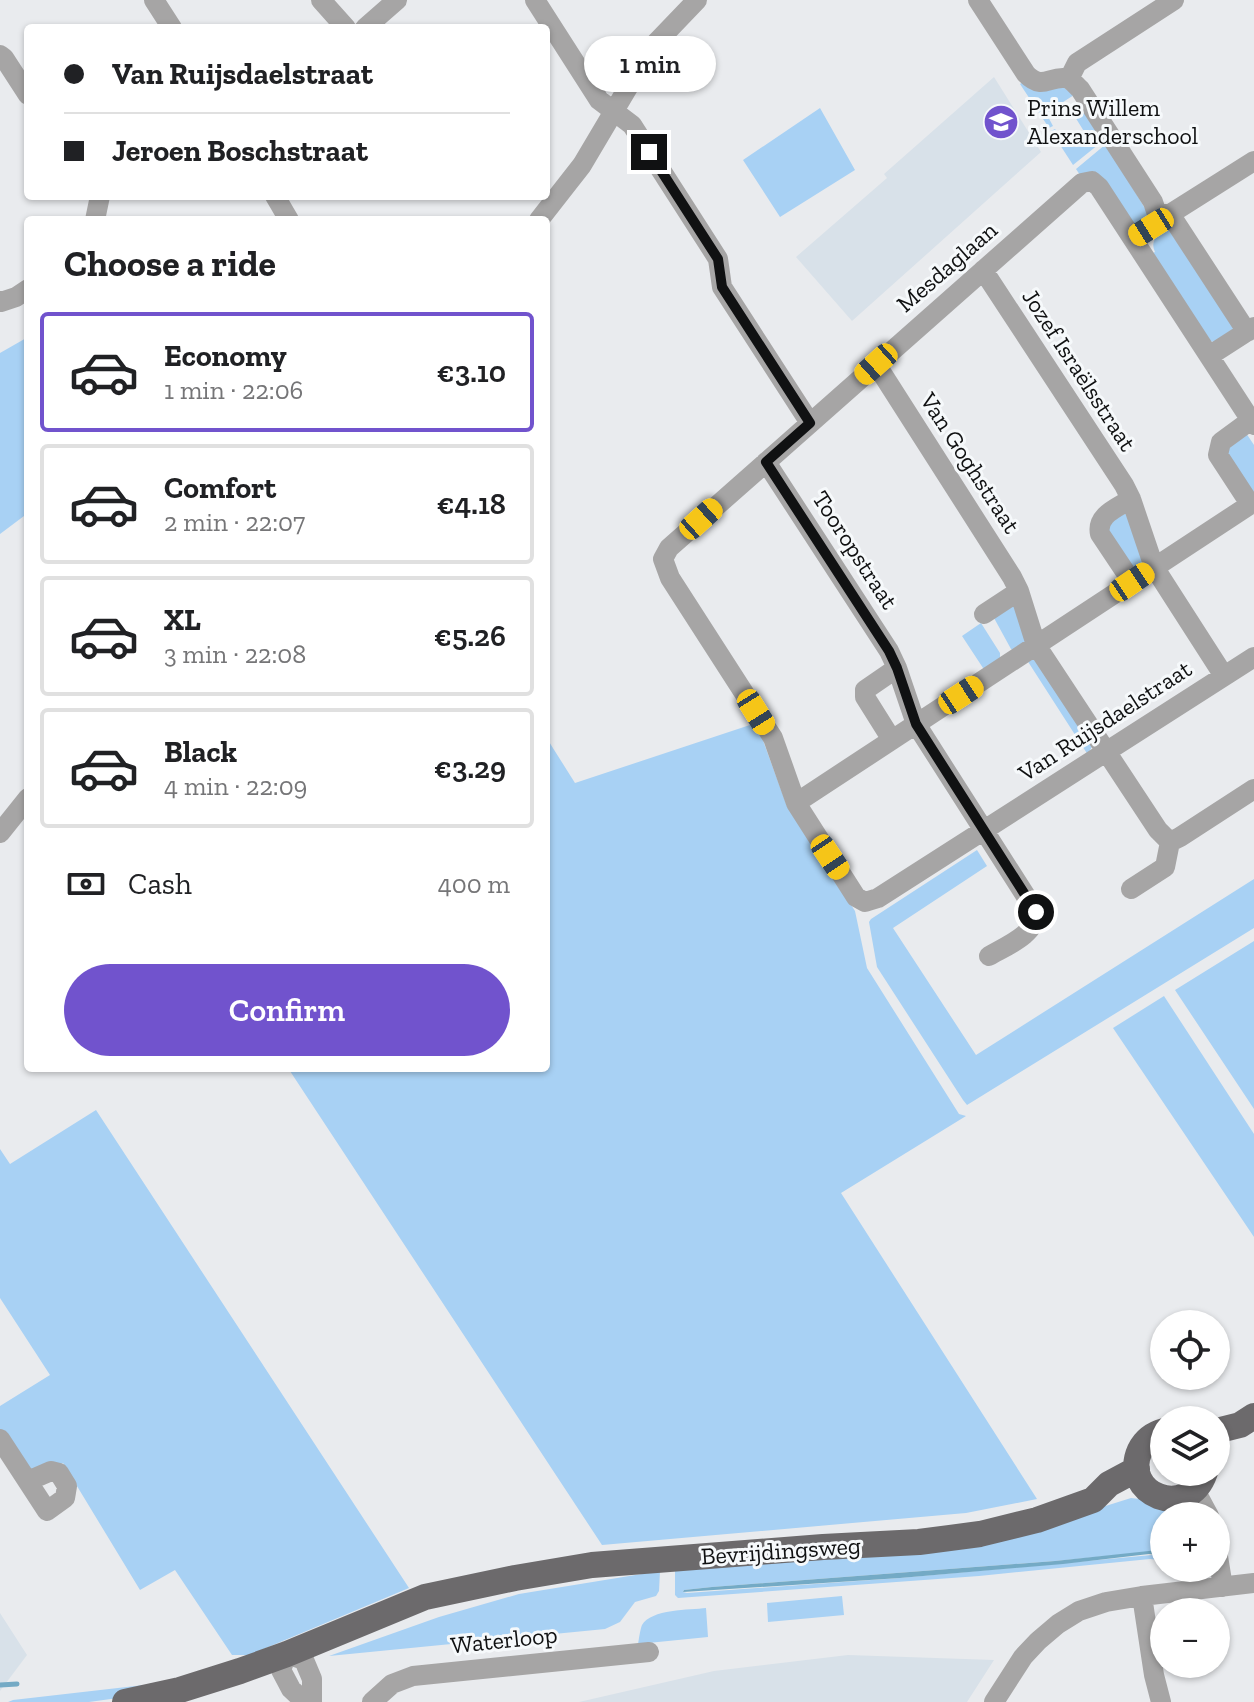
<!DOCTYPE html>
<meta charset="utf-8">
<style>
body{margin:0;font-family:"Zilla Slab",serif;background:#f2f2f2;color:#202124;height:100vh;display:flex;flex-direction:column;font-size:30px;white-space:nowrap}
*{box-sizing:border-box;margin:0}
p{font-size:26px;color:#757577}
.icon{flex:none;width:44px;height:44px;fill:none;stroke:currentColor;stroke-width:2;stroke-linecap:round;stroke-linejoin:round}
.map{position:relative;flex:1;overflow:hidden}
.details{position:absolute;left:24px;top:216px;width:526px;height:856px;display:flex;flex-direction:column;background:#fff;border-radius:8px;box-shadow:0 2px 6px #0004}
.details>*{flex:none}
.banner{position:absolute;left:24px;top:24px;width:526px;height:176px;border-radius:8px;box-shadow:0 2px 6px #0004;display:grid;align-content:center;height:176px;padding:0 40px;background:#fff}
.fabs{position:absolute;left:1150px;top:1310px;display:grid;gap:16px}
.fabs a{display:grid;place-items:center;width:80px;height:80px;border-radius:50%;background:#fff;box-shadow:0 2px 6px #0004;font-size:40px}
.end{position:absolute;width:36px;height:36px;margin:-18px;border:10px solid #101112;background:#fff;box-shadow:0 0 0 4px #fff}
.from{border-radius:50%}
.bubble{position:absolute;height:56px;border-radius:28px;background:#fff;box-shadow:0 2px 6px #0004;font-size:26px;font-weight:600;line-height:56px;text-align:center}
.car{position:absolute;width:24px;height:48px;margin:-24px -12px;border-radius:10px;box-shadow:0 0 6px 2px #0007;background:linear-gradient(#f5c518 24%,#345 0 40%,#f5c518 0 76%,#345 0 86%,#f5c518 0)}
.banner b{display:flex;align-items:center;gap:28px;height:76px;font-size:30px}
.banner b+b{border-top:2px solid #e0e0e0}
.banner i{width:20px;height:20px;background:#202124}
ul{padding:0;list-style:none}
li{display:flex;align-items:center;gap:24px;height:120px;margin:0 16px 12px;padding:0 24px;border:4px solid #e0e0e0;border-radius:8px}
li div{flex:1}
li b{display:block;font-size:30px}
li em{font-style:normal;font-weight:600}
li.selected{border-color:#7153cd}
li>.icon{width:72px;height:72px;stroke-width:1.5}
h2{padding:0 40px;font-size:36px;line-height:96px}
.pay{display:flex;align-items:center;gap:20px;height:88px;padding:0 40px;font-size:30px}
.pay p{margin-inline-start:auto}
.primary-button{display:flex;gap:16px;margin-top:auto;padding:16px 40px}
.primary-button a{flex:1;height:92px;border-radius:48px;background:#7153cd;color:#fff;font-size:32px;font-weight:600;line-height:92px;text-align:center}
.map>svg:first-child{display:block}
.built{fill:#d8e1e9}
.green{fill:#a8d1f4;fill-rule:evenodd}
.water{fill:#74aac5}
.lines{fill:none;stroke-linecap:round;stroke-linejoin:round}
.stream{stroke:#74aac5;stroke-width:5}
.minor{stroke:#a6a5a5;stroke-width:20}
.major{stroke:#6c6a6c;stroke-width:26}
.route{stroke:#101112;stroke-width:10}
.labels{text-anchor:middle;stroke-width:6;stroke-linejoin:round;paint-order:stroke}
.poi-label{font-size:24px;fill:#101112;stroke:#f6f9fb;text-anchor:start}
.street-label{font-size:24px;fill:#101112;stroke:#f6f9fb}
</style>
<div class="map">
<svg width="1254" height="1702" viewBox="0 0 1254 1702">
<rect width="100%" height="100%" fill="#e9ebee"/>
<path class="built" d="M994,77L1041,152L852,321L796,257L887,178L884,174Z
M0,1613L27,1655L0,1691Z
M848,1655L994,1660L967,1702H579L714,1671Z"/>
<path class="green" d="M1023,82L1063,87L1074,95L1046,113L1053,126L1049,128L1020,84Z
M1079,103L1104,140L1073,165L1051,131L1055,129L1066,144L1085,133L1072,112L1073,107Z
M820,108L855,170L780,217L743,160Z
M1106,144L1149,215L1145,222L1137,224L1133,223L1080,175L1076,169Z
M1166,226L1236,327L1214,342L1209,341L1151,254L1155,252C1149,239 1160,235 1166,226Z
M28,337V513L0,534V353Z
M1246,433L1254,445V495L1225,450Z
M1127,513L1146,563L1136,573L1106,534V522Z
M1015,605L1028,640L1015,651L1011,649L994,618Z
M981,623L1000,653V661L985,671L962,636Z
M1033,656L1092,746L1088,755L1025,657Z
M753,724L761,735L787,806L855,911L867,968L959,1114L966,1116L841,1193L1037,1499L966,1513L602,1545L288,1068H546V737L575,783Z
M977,850L987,866L893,928L976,1055L1254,879V928L967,1105L963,1100L877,967L869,922L871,919Z
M1254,941V1109L1175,990Z
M1164,996L1254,1134V1237L1113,1028Z
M96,1110L409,1588L249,1655H232L175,1570L140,1590L63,1463L27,1485L0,1445V1406L50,1375L0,1298V1149L10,1164Z
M1131,1498L1148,1500L1182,1516H1164V1563L1159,1560L1150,1559L979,1576L678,1598L675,1595V1569L1096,1509ZM1158,1551L1152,1555L900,1578L687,1593L683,1592L684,1590L712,1587L1055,1561Z
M660,1571L659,1591L656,1596L635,1602L620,1622L605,1629L329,1656L439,1617L519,1594Z
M842,1596L844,1615L768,1622L767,1603Z
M706,1608L708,1637L638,1644C639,1639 640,1630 642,1625C651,1609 690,1610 706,1608Z
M144,1685L147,1694L89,1702H8L13,1700Z"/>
<path class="water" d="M1158,1550V1555L1149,1554L1063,1564L900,1578L683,1592L684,1590L712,1587L1055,1561Z"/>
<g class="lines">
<path class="stream" d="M0,1685L17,1684"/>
<path class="minor" d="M154,0L172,28
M321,0L346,28
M535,0L599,100L632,125L718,259L722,287L810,423
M978,0L1026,74C1042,90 1048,77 1064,78C1071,78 1075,85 1080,89L1153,202L1157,214H1170L1247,332
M365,28L397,0
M0,55L4,58L28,95
M1069,79L1077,63L1174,0
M275,196L289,220
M1170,214L1254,161
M95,220L100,196
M539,220L582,165L652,47L697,0
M983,270L1124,485L1131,499L1154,567L1224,676
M0,301L1,302L16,297L28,289
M1209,356L1254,327
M876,364L1012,577L1019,591L1036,645L1158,830L1170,842
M1254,425L1099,187L1092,181L1082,183L669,548L663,559L670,578L773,738L796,803L856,897L865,902L878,898L1254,657
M766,462L889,651L897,668L916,724L1036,912C1037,934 1006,946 989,956
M1131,499C1117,508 1096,515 1100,534L1132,582
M1250,504L1218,455L1221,442L1251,420
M984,614L1019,591
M892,740L865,697V690L897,668
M796,803L1254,502
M0,833L28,798
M1170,842L1180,837L1254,789
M1131,889L1165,867L1170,842
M0,1439L47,1511L65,1498L67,1486L59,1473L51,1471L28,1481
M1195,1490L1209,1516
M1179,1499L1191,1516
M1216,1544L1223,1587
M1142,1596L1154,1675L1161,1702
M305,1702L291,1689L281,1670L287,1654L304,1660L312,1679V1702
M372,1702L392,1684L413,1676L649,1652
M994,1702L1023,1657L1038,1641L1058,1624L1079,1611L1106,1602L1142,1596L1254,1583"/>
<path class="major" d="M1164,1431C1153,1434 1145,1440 1140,1450C1120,1494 1188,1522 1205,1472
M1216,1431L1240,1425L1254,1416
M125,1702L180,1690L240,1671L287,1654L425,1597L515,1578L592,1565L823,1547L919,1542L980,1534L1037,1520L1093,1500L1109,1484L1137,1469"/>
</g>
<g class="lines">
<path class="route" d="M649,152L718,259L722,287L810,423L766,462L889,651L897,668L916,724L1036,912"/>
</g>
<defs>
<symbol id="school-disc" viewBox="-11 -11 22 22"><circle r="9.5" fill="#7153cd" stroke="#f6f9fb"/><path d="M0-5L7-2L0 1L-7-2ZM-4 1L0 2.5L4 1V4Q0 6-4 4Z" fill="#fff"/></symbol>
</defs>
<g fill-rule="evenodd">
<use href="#school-disc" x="981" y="102" width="40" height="40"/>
</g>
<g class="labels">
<g class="poi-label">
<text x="1027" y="116">Prins Willem<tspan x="1027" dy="28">Alexanderschool</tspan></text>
</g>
<g class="street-label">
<text transform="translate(947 267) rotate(-41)" y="8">Mesdaglaan</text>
<text transform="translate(1079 370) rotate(57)" y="8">Jozef Israëlsstraat</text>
<text transform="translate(970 463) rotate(57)" y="8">Van Goghstraat</text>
<text transform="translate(855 550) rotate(57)" y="8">Tooropstraat</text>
<text transform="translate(1105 721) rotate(-33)" y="8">Van Ruijsdaelstraat</text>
<text transform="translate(781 1551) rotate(-4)" y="8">Bevrijdingsweg</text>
<text transform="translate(504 1640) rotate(-6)" y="8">Waterloop</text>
</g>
</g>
</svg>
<div class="fabs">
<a><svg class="icon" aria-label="locate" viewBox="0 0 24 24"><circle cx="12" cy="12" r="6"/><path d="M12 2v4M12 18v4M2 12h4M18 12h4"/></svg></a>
<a><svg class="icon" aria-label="layers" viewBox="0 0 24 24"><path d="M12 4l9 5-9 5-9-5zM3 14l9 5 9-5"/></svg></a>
<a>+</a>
<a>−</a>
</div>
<i class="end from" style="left:1036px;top:912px"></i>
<i class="end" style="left:649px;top:152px"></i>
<div class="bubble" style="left:584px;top:36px;width:132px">1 min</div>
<i class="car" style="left:1151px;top:227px;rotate:238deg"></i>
<i class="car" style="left:876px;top:364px;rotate:228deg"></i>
<i class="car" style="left:701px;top:519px;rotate:48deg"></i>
<i class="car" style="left:1132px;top:582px;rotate:56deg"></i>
<i class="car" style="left:961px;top:695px;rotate:57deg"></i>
<i class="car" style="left:756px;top:712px;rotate:148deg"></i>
<i class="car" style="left:830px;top:857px;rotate:146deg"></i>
<div class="banner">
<b><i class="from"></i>Van Ruijsdaelstraat</b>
<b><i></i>Jeroen Boschstraat</b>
</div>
<section class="details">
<h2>Choose a ride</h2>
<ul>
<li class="selected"><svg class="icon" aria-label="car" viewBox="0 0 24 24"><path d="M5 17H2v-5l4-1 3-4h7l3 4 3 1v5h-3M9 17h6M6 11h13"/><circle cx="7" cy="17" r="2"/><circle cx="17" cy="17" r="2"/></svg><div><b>Economy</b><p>1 min · 22:06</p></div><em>€3.10</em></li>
<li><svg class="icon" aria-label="car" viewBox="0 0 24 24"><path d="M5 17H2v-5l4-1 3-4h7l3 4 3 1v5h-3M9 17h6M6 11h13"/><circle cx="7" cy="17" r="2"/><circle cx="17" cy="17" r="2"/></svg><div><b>Comfort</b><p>2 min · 22:07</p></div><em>€4.18</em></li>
<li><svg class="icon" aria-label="car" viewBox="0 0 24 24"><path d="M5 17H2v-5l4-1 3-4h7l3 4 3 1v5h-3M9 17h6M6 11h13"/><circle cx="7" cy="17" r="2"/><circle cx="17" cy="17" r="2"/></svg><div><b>XL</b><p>3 min · 22:08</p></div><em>€5.26</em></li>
<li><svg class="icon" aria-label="car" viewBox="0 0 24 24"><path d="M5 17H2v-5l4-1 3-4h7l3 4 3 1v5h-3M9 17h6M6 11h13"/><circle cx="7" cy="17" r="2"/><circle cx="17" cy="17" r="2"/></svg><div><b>Black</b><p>4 min · 22:09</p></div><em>€3.29</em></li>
</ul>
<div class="pay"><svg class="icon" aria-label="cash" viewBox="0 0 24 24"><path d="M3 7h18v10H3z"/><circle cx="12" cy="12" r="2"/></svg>Cash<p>400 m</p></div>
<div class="primary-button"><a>Confirm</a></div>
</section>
</div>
